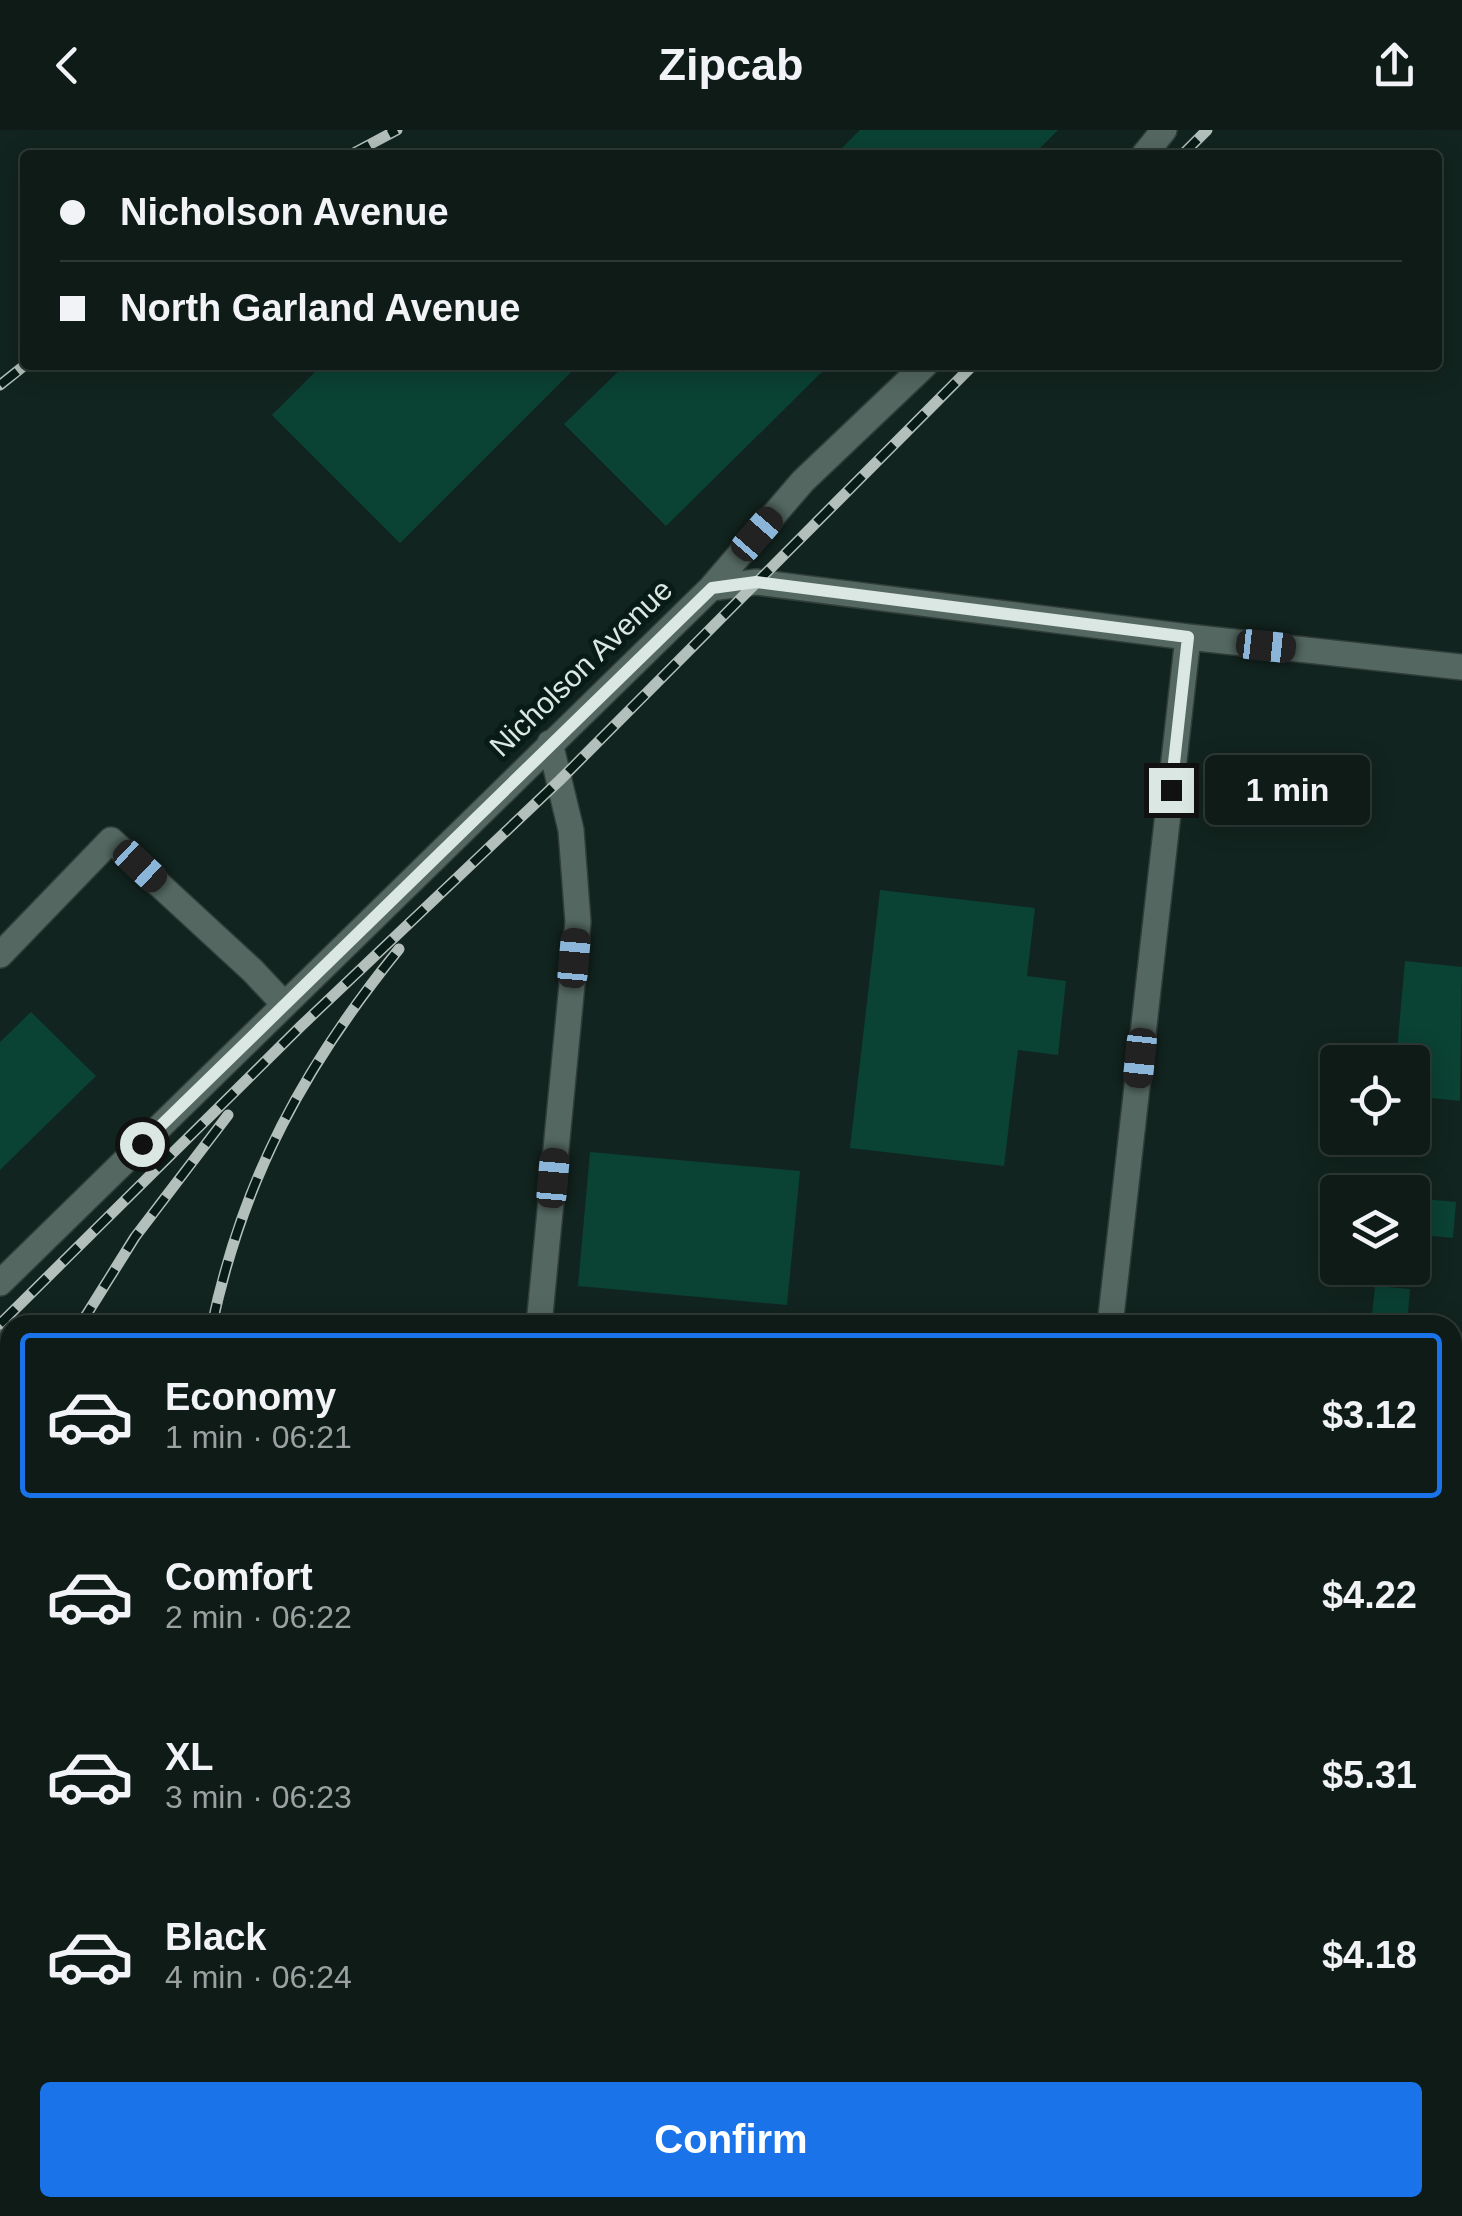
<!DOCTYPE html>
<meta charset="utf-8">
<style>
body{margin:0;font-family:Arial,sans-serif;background:#172420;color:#f1f3f6;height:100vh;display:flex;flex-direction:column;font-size:38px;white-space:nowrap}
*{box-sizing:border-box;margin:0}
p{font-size:32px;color:#9ba1a1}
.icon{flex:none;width:55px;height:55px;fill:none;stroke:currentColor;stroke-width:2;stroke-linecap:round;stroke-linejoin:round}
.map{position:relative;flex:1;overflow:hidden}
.drawer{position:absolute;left:0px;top:1185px;width:1462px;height:902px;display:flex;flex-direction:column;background:#0e1b17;border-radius:30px 30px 0 0;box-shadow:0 5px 25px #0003,0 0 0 2px #2e3936}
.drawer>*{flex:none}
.hud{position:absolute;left:20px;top:20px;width:1422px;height:220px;border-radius:10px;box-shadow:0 5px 25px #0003,0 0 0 2px #2e3936;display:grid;align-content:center;height:220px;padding:0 40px;background:#0e1b17}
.fabs{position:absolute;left:1320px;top:915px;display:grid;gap:20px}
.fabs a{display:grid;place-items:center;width:110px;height:110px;border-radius:10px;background:#0e1b17;box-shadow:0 5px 25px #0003,0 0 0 2px #2e3936;font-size:50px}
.end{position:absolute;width:45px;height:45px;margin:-22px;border:12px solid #dbe7e2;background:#111;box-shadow:0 0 0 5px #111}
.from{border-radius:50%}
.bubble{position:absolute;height:70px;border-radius:10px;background:#0e1b17;box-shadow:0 5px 25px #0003,0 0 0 2px #2e3936;font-size:32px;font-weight:700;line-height:70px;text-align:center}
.car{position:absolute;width:30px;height:60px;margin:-30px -15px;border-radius:12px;box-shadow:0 0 8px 2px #0007;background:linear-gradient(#222 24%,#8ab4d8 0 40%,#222 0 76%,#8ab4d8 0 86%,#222 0)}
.hud b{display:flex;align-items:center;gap:35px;height:95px;font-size:38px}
.hud b+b{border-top:2px solid #2e3936}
.hud i{width:25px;height:25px;background:#f1f3f6}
ul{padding:18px 0 0;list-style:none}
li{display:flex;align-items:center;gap:30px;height:165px;margin:0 20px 15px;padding:0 20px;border:5px solid transparent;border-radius:10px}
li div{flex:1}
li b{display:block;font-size:38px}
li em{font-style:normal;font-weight:700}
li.selected{border-color:#1a73e8}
li>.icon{width:90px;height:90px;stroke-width:1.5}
.action{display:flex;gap:20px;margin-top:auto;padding:20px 40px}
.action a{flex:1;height:115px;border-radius:10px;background:#1a73e8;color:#fff;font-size:40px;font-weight:700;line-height:115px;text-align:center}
header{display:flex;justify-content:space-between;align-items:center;height:130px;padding:0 40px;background:#0e1b17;font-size:45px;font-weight:700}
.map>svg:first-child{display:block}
.building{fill:#0a4234}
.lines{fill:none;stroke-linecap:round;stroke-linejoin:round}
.minor-casing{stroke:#303d39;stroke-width:28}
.minor{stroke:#546861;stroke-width:25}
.rail-casing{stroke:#b2bfba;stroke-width:11}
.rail{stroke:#091b16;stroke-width:8;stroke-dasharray:22;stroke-linecap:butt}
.route{stroke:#dbe7e2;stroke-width:12}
.labels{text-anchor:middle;stroke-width:10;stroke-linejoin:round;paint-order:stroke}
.street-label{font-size:30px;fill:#dbe7e2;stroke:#091b16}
</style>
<header><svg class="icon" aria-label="back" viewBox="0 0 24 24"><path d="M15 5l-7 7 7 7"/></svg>Zipcab<svg class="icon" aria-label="share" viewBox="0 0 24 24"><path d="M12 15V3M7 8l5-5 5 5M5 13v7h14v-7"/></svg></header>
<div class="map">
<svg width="1462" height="2086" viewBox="0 0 1462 2086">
<rect width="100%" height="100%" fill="#12241f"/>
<path class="building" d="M860,0H1058L1033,25H835Z
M322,235H578L400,413L272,285Z
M625,235H829L666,396L564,294Z
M880,760L1035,778L1027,846L1066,851L1058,925L1018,920L1004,1036L850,1018Z
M1405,831L1462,837L1460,971L1412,966V932H1396Z
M31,882L96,946L0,1040V912Z
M590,1022L800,1041L787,1175L578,1156Z
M1412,1068L1456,1072L1453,1108L1412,1104Z
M1375,1156L1410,1159L1407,1195L1371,1194Z
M1452,1533L1462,1534V1611L1452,1610Z
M1452,1650L1462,1652V1692L1452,1691Z
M1452,1769L1462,1771V1812L1452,1811Z
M0,1895L10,1897V2078H90L89,2086H0Z
M1100,2078H1177L1176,2086L1100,2080Z"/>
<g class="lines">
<defs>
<path id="minor" d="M1144,25L1164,0
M711,458L803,351L925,235
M0,825L111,710L253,841L284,874
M0,1153L711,458L756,452L1188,507L1462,537
M539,1195L578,792L571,700L550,613
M1110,1195L1188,507
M0,1209L10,1216
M0,1475L10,1473
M0,1765L10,1756
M1009,2086L1010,2078"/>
</defs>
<use href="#minor" class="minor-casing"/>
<use href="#minor" class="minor"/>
<defs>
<path id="rail" d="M350,25L397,0
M1182,25L1207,0
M0,255L25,235
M0,1194L301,896L560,650L973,235
M80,1195L135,1107L228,985
M212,1195C243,1048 305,935 399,819
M0,1220L10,1207
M0,1330L10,1314
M103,2086L104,2078"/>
</defs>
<use href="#rail" class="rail-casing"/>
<use href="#rail" class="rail"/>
</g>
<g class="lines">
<path class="route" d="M142,1014L712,458L756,452L1188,507L1171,660"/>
</g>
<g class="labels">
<g class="street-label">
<text transform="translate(581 538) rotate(-44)" y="10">Nicholson Avenue</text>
</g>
</g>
</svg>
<div class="fabs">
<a><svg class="icon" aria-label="locate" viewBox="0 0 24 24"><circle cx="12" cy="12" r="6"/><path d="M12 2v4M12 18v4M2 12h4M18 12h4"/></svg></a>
<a><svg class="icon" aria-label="layers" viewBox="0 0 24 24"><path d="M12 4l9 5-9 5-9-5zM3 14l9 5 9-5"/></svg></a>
</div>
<i class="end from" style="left:142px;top:1014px"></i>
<i class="end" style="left:1171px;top:660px"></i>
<div class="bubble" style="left:1205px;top:625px;width:165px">1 min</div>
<i class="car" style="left:757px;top:404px;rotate:41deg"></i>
<i class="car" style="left:1266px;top:516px;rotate:96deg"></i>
<i class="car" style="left:140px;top:736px;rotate:133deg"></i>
<i class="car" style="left:574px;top:828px;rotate:5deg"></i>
<i class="car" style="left:1140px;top:928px;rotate:186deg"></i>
<i class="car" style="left:553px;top:1048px;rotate:5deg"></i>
<div class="hud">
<b><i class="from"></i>Nicholson Avenue</b>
<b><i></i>North Garland Avenue</b>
</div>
<section class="drawer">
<ul>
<li class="selected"><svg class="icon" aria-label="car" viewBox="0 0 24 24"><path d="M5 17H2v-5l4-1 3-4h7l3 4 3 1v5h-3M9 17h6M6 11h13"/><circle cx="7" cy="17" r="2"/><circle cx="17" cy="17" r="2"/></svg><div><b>Economy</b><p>1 min · 06:21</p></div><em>$3.12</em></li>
<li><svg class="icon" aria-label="car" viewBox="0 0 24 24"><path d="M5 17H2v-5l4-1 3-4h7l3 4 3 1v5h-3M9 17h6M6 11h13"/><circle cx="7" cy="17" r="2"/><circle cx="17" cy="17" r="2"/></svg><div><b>Comfort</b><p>2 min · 06:22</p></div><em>$4.22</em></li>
<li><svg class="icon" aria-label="car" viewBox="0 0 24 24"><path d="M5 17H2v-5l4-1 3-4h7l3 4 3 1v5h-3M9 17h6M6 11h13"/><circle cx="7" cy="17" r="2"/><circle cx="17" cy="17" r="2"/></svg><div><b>XL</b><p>3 min · 06:23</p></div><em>$5.31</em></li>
<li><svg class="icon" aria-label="car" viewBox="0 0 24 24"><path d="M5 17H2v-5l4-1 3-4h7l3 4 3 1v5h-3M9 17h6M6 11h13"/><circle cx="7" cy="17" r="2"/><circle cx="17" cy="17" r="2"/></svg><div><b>Black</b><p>4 min · 06:24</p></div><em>$4.18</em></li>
</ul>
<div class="action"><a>Confirm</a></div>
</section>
</div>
